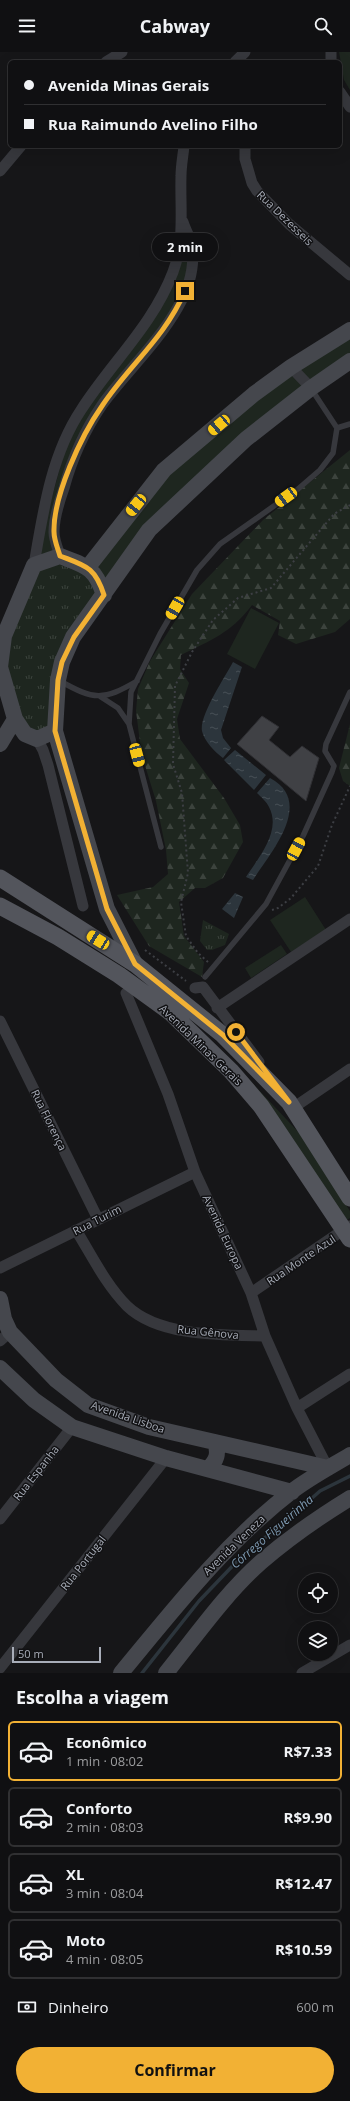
<!DOCTYPE html>
<html lang="pt">
<meta charset="utf-8">
<style>
body{margin:0;font-family:"Open Sans",sans-serif;background:#1e1e20;color:#f1f3f6;height:100vh;display:flex;flex-direction:column;font-size:15px;white-space:nowrap}
*{box-sizing:border-box;margin:0}
p{font-size:13px;color:#9c9d9f}
.icon{flex:none;width:22px;height:22px;fill:none;stroke:currentColor;stroke-width:2;stroke-linecap:round;stroke-linejoin:round}
.map{position:relative;height:1621px;overflow:hidden}
.drawer{display:flex;flex-direction:column;background:#101012;flex:1}
.drawer>*{flex:none}
.guide{position:absolute;left:8px;top:8px;width:334px;height:88px;border-radius:6px;box-shadow:0 4px 16px #0002,0 0 0 1px #303032;display:grid;align-content:center;height:88px;padding:0 16px;background:#101012}
.buttons{position:absolute;left:298px;top:1521px;display:grid;gap:8px}
.buttons a{display:grid;place-items:center;width:40px;height:40px;border-radius:50%;background:#101012;box-shadow:0 4px 16px #0002,0 0 0 1px #303032;font-size:20px}
.scale{position:absolute;left:12px;bottom:10px;width:89px;box-sizing:border-box;padding-left:4px;border:2px solid #a8adb8;border-top:0;font-size:11px;line-height:14px;white-space:nowrap;color:#a8adb8;-webkit-text-stroke:3px #111113;paint-order:stroke}
.end{position:absolute;width:18px;height:18px;margin:-9px;border:5px solid #f2b134;background:#111;box-shadow:0 0 0 2px #111}
.from{border-radius:50%}
.bubble{position:absolute;height:28px;border-radius:14px;background:#101012;box-shadow:0 4px 16px #0002,0 0 0 1px #303032;font-size:13px;font-weight:700;line-height:28px;text-align:center}
.car{position:absolute;width:12px;height:24px;margin:-12px -6px;border-radius:5px;box-shadow:0 0 3px 1px #0007;background:linear-gradient(#f5c518 24%,#345 0 40%,#f5c518 0 76%,#345 0 86%,#f5c518 0)}
.guide b{display:flex;align-items:center;gap:14px;height:38px;font-size:15px}
.guide b+b{border-top:1px solid #303032}
.guide i{width:10px;height:10px;background:#f1f3f6}
ul{padding:0;list-style:none}
li{display:flex;align-items:center;gap:12px;height:60px;margin:0 8px 6px;padding:0 8px;border:2px solid #303032;border-radius:6px}
li div{flex:1}
li b{display:block;font-size:15px}
li em{font-style:normal;font-weight:700}
li.selected{border-color:#f2b134}
li>.icon{width:36px;height:36px;stroke-width:1.5}
h2{padding:0 16px;font-size:18px;line-height:48px}
.pay{display:flex;align-items:center;gap:10px;height:44px;padding:0 16px;font-size:15px}
.pay p{margin-inline-start:auto}
.action{display:flex;gap:8px;margin-top:auto;padding:8px 16px}
.action a{flex:1;height:46px;border-radius:24px;background:#f2b134;color:#111;font-size:16px;font-weight:700;line-height:46px;text-align:center}
header{display:flex;justify-content:space-between;align-items:center;height:52px;padding:0 16px;background:#101012;font-size:18px;font-weight:700}
.map>svg:first-child{display:block}
.grass{fill:#1e261f}
.forest{fill:url(#forest-firs)}
.park{fill:url(#park-tufts)}
.water{fill:url(#water-ripples)}
.lines{fill:none;stroke-linecap:round;stroke-linejoin:round}
.stream{stroke:#2c353c;stroke-width:3.5}
.building{fill:#404145;stroke:#303034}
.path{stroke:#3d3f44;stroke-width:2;stroke-dasharray:2 3;stroke-linecap:butt}
.lane{stroke:#37383d;stroke-width:5.5}
.street{stroke:#37383d;stroke-width:11}
.secondary{stroke:#45474d;stroke-width:16}
.primary{stroke:#53555c;stroke-width:17}
.route{stroke:#f2b134;stroke-width:5}
.labels{text-anchor:middle;stroke-width:3;stroke-linejoin:round;paint-order:stroke}
.street-label{font-size:11px;fill:#a8adb8;stroke:#111113}
.water-label{font-size:12px;font-style:italic;fill:#7f9bb3;stroke:#111113}
</style>
<header><svg class="icon" aria-label="menu" viewBox="0 0 24 24"><path d="M4 6h16M4 12h16M4 18h16"/></svg>Cabway<svg class="icon" aria-label="search" viewBox="0 0 24 24"><circle cx="10" cy="10" r="6"/><path d="M15 15l6 6"/></svg></header>
<div class="map">
<svg width="350" height="1621" viewBox="0 0 350 1621">
<defs>
<pattern id="forest-firs" width="22" height="20" patternUnits="userSpaceOnUse"><rect width="22" height="20" fill="#1e261f"/><path d="M5 1l3.5 6h-7zM16 11l3.5 6h-7z" fill="#3c433d"/></pattern>
<pattern id="park-tufts" width="24" height="20" patternUnits="userSpaceOnUse"><rect width="24" height="20" fill="#1e261f"/><path d="M3 7l-1-3M5 7V3M7 7l1-3M15 17l-1-3M17 17v-4M19 17l1-3" fill="none" stroke="#3c433d"/></pattern>
<pattern id="water-ripples" width="26" height="14" patternUnits="userSpaceOnUse"><rect width="26" height="14" fill="#2c353c"/><path d="M2 4q2-2 4 0t4 0M15 11q2-2 4 0t4 0" fill="none" stroke="#485056"/></pattern>
</defs>
<rect width="100%" height="100%" fill="#161618"/>
<path class="grass" d="M339,0H350V38L344,28Z
M181,186L190,188L185,239L102,353L58,455L60,504L34,513L70,378L164,241Z
M350,278V309L149,478L104,543L88,515L164,418Z
M251,556L279,571L255,617L227,602Z
M305,845L326,878L291,900L270,868Z
M281,893L287,902L251,926L245,916Z
M244,1022L303,1085L350,1159V1166L347,1168Z"/>
<path class="forest" d="M350,398V567L335,580L296,592L278,583L280,569L252,553C231,581 211,588 181,603L180,617L189,631L177,667L180,687L224,746L240,773L243,790L223,826L205,836H195L179,850L184,884L204,910L202,925L149,894L117,843L153,835L168,822L166,798L156,749L143,707L140,690L136,659L138,637L150,609L192,542L263,468Z
M350,672V734L343,729L339,716Z"/>
<path class="park" d="M60,504L88,515L104,543L73,585L55,679L37,687L15,667L4,584L34,513Z
M203,868L229,882L225,893L212,898H207L200,889Z"/>
<path class="water" d="M233,610L242,615L221,678L223,686L231,696L223,706C215,700 204,689 202,679C199,664 225,625 233,610Z
M235,698L266,723L254,738L224,708Z
M270,726C315,750 271,800 253,828L246,825C258,806 282,779 269,755C267,750 261,745 257,741Z
M235,841L243,845L234,866L222,857Z"/>
<g class="lines">
<path class="stream" d="M142,1621L199,1549L244,1502L285,1470L320,1439L350,1424"/>
</g>
<path class="building" d="M262,664L279,675L269,688L290,705L302,694L319,706L306,749L237,692Z"/>
<g class="lines">
<path class="path" d="M272,858L278,856L291,846L318,814L332,773L350,734
M145,898L186,929
M208,910L198,901L186,884L181,850L188,821L182,741L173,712L175,634L192,600L213,568L238,546L271,536L334,462L350,453"/>
<path class="lane" d="M337,376L350,372
M60,629C94,648 103,649 137,629
M101,645L118,656L129,672
M161,795L129,672L131,640L160,582L197,518L220,492L298,437L320,418L333,401L337,376L312,338
M205,925L266,852L303,784L332,720L334,714L325,699L326,692L350,640"/>
<path class="street" d="M331,0V10
M106,10L122,0
M235,10L245,0
M340,40L350,55
M245,94V107L252,131L257,139L289,172L350,223
M0,119L21,94
M291,315L311,336
M60,504C58,497 54,488 54,480C54,466 59,450 64,436C72,407 85,378 102,353C133,309 208,248 190,187C188,182 185,176 183,170
M34,513C43,460 51,403 81,358C111,311 153,273 173,220C185,188 180,157 181,124C181,114 183,104 184,94
M37,687L43,698L48,713L83,854
M195,936L203,935L259,1010
M126,941L168,1042L195,1120L251,1241L265,1284L297,1356L328,1416
M217,956L350,867
M0,969L98,1167
M293,1056L350,1017
M76,1178C92,1204 106,1233 127,1254C159,1285 224,1283 265,1284
M0,1216L195,1120
M251,1241L349,1174
M0,1289L10,1280
M297,1356L350,1322
M0,1467L72,1375
M0,1616L166,1406
M302,1621L350,1593"/>
<path class="secondary" d="M88,515L164,418L254,342L291,315L350,278
M55,679L37,687L25,682L15,667L0,615L4,584L34,513L60,504C86,514 95,515 104,543
M0,692L15,667
M135,912L107,857L55,679L58,628L62,610L73,585L149,478L246,387L311,336L350,309
M0,1247L4,1267L10,1280L56,1328L88,1353L149,1375L328,1416
M0,1316L34,1348L72,1375L166,1406L292,1440
M208,1417C217,1408 219,1402 215,1390
M121,1621C174,1557 225,1491 291,1440C309,1426 330,1415 350,1403
M166,1621C196,1584 225,1542 261,1510C289,1486 319,1465 350,1446"/>
<path class="primary" d="M0,826L135,912L223,983L289,1050L350,1146
M0,854L58,885L119,923L170,960L231,1019L261,1054L350,1187"/>
</g>
<g class="lines">
<path class="route" d="M185,239C164,287 130,312 102,354C81,384 53,444 54,480C54,488 58,497 60,504C86,514 95,515 104,543L74,585L62,610L58,628L55,679L107,857L135,912L223,983L289,1050L236,980"/>
</g>
<g class="labels">
<g class="street-label">
<text transform="translate(285 166) rotate(44)" y="4">Rua Dezesseis</text>
<text transform="translate(201 993) rotate(44)" y="4">Avenida Minas Gerais</text>
<text transform="translate(49 1068) rotate(64)" y="4">Rua Florença</text>
<text transform="translate(97 1168) rotate(-27)" y="4">Rua Turim</text>
<text transform="translate(223 1180) rotate(65)" y="4">Avenida Europa</text>
<text transform="translate(301 1208) rotate(-34)" y="4">Rua Monte Azul</text>
<text transform="translate(208 1280) rotate(6)" y="4">Rua Gênova</text>
<text transform="translate(128 1365) rotate(19)" y="4">Avenida Lisboa</text>
<text transform="translate(36 1421) rotate(-52)" y="4">Rua Espanha</text>
<text transform="translate(234 1493) rotate(-44)" y="4">Avenida Veneza</text>
<text transform="translate(83 1511) rotate(-52)" y="4">Rua Portugal</text>
</g>
<g class="water-label">
<text transform="translate(272 1480) rotate(-41)" y="4">Córrego Figueirinha</text>
</g>
</g>
</svg>
<div class="buttons">
<a><svg class="icon" aria-label="locate" viewBox="0 0 24 24"><circle cx="12" cy="12" r="6"/><path d="M12 2v4M12 18v4M2 12h4M18 12h4"/></svg></a>
<a><svg class="icon" aria-label="layers" viewBox="0 0 24 24"><path d="M12 4l9 5-9 5-9-5zM3 14l9 5 9-5"/></svg></a>
</div>
<div class="scale">50 m</div>
<i class="end from" style="left:236px;top:980px"></i>
<i class="end" style="left:185px;top:239px"></i>
<div class="bubble" style="left:152px;top:181px;width:66px">2 min</div>
<i class="car" style="left:219px;top:373px;rotate:230deg"></i>
<i class="car" style="left:286px;top:445px;rotate:234deg"></i>
<i class="car" style="left:136px;top:453px;rotate:219deg"></i>
<i class="car" style="left:175px;top:556px;rotate:210deg"></i>
<i class="car" style="left:137px;top:703px;rotate:165deg"></i>
<i class="car" style="left:296px;top:797px;rotate:28deg"></i>
<i class="car" style="left:98px;top:888px;rotate:302deg"></i>
<div class="guide">
<b><i class="from"></i>Avenida Minas Gerais</b>
<b><i></i>Rua Raimundo Avelino Filho</b>
</div>
</div>
<section class="drawer">
<h2>Escolha a viagem</h2>
<ul>
<li class="selected"><svg class="icon" aria-label="car" viewBox="0 0 24 24"><path d="M5 17H2v-5l4-1 3-4h7l3 4 3 1v5h-3M9 17h6M6 11h13"/><circle cx="7" cy="17" r="2"/><circle cx="17" cy="17" r="2"/></svg><div><b>Econômico</b><p>1 min · 08:02</p></div><em>R$7.33</em></li>
<li><svg class="icon" aria-label="car" viewBox="0 0 24 24"><path d="M5 17H2v-5l4-1 3-4h7l3 4 3 1v5h-3M9 17h6M6 11h13"/><circle cx="7" cy="17" r="2"/><circle cx="17" cy="17" r="2"/></svg><div><b>Conforto</b><p>2 min · 08:03</p></div><em>R$9.90</em></li>
<li><svg class="icon" aria-label="car" viewBox="0 0 24 24"><path d="M5 17H2v-5l4-1 3-4h7l3 4 3 1v5h-3M9 17h6M6 11h13"/><circle cx="7" cy="17" r="2"/><circle cx="17" cy="17" r="2"/></svg><div><b>XL</b><p>3 min · 08:04</p></div><em>R$12.47</em></li>
<li><svg class="icon" aria-label="car" viewBox="0 0 24 24"><path d="M5 17H2v-5l4-1 3-4h7l3 4 3 1v5h-3M9 17h6M6 11h13"/><circle cx="7" cy="17" r="2"/><circle cx="17" cy="17" r="2"/></svg><div><b>Moto</b><p>4 min · 08:05</p></div><em>R$10.59</em></li>
</ul>
<div class="pay"><svg class="icon" aria-label="cash" viewBox="0 0 24 24"><path d="M3 7h18v10H3z"/><circle cx="12" cy="12" r="2"/></svg>Dinheiro<p>600 m</p></div>
<div class="action"><a>Confirmar</a></div>
</section>
